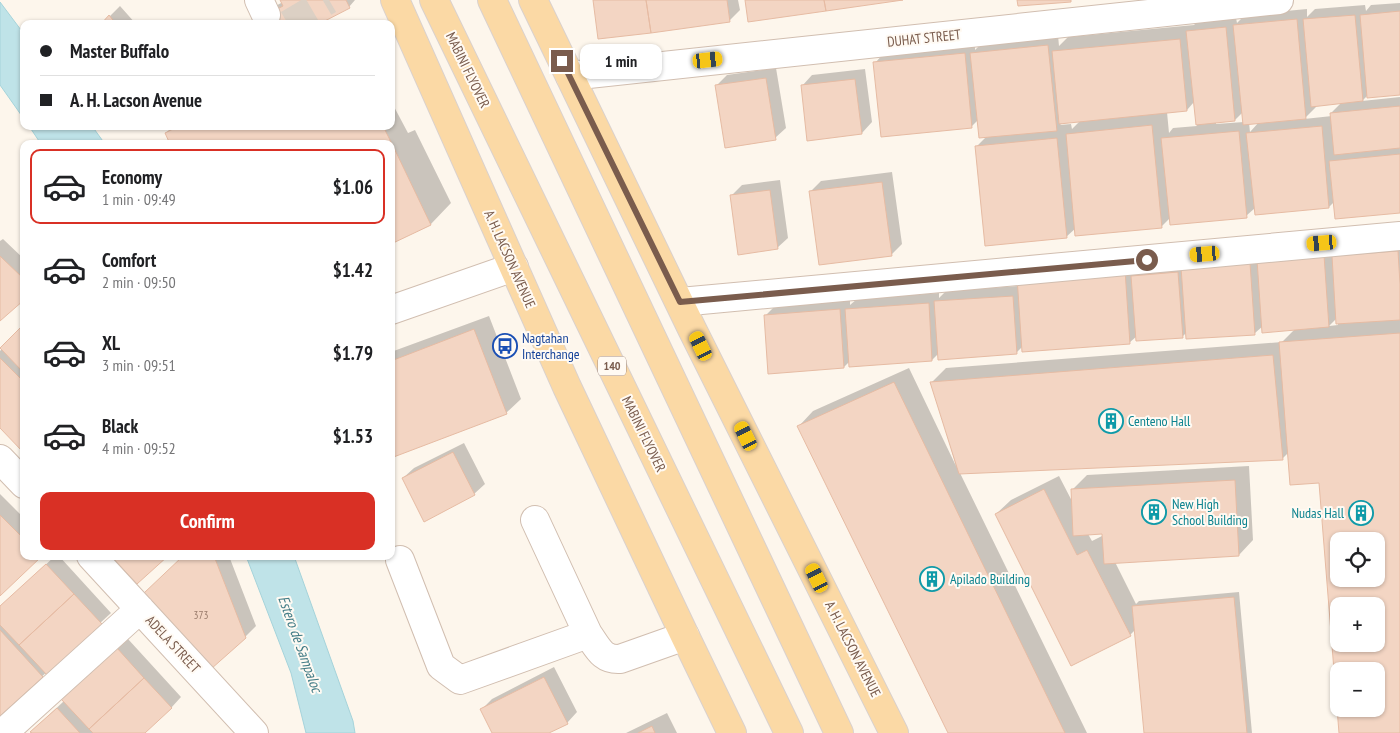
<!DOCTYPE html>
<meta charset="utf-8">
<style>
body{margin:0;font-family:"PT Sans Narrow",sans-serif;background:#f6f6f6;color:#202124;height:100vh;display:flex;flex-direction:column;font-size:19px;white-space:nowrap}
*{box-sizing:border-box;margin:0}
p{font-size:16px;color:#757577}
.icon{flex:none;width:28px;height:28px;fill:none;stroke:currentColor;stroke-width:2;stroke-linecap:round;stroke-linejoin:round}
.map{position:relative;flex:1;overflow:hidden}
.sheet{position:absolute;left:20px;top:140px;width:375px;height:420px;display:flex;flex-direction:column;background:#fff;border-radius:10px;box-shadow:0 1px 4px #0004}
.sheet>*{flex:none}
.banner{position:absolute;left:20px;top:20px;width:375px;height:110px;border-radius:10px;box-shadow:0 1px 4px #0004;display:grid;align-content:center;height:110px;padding:0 20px;background:#fff}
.buttons{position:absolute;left:1330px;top:532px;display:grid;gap:10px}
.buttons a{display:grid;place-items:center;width:55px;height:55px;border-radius:10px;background:#fff;box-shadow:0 1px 4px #0004;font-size:25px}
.end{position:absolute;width:22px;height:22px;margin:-11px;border:6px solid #7a5c4d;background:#fff;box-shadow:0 0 0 2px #fff}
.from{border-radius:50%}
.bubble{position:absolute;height:35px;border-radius:10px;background:#fff;box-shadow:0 1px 4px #0004;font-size:16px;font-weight:700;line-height:35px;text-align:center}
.car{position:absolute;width:15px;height:30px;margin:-15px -8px;border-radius:6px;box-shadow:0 0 4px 1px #0007;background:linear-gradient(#f5c518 24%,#345 0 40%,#f5c518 0 76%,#345 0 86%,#f5c518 0)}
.banner b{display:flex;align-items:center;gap:18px;height:48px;font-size:19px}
.banner b+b{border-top:1px solid #e0e0e0}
.banner i{width:12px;height:12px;background:#202124}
ul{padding:9px 0 0;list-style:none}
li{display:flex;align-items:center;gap:15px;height:75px;margin:0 10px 8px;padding:0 10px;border:2px solid transparent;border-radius:10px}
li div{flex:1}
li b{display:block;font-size:19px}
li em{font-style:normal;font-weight:700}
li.selected{border-color:#d93025}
li>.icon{width:45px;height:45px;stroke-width:1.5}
.cta{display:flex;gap:10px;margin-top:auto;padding:10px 20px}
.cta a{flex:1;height:58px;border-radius:10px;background:#d93025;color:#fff;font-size:20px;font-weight:700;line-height:58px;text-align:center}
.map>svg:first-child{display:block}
.water{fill:#bfe3e8;stroke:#a5d3da}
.shadow{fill:#0003;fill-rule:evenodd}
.building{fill:#f3d5c3;stroke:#e6bba3;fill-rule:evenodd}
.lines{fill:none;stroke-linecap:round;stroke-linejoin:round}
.minor-tunnel{stroke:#dcd0c4;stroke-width:28;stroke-dasharray:28 14;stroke-linecap:butt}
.minor-casing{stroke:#d1beb0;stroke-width:30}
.major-casing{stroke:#dad1cd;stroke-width:30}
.minor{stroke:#fff;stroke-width:28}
.major{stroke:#fbd9a5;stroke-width:28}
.route{stroke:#7a5c4d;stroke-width:6}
.labels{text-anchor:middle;stroke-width:4;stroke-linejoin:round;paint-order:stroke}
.number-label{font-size:11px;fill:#987a6a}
.shield{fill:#fffaf3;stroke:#a28b7f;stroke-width:1}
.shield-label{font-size:12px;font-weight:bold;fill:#7a5c4d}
.street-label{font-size:14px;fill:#7a5c4d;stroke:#fffaf3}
.transit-label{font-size:14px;fill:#164399;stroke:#fffaf3;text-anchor:start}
.culture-label{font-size:14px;fill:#0d838f;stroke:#fffaf3;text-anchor:start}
.water-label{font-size:15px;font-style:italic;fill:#437c86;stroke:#fffaf3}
</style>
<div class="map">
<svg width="1400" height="733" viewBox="0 0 1400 733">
<rect width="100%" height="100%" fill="#fdf6ec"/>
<path class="water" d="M0,2L24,34V119L0,85Z
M29,126H92L105,144H41Z
M246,556H294L353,721L355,733H306L291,673Z"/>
<path class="shadow" d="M281,0H355L349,7L268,10L283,2Z
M594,0H738L740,10L729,21Z
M1400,3V94L1368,95L1362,101L1400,97V212L1335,201L1329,207L1255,208L1246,216L1170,218L1162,226L1076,228L1066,237L976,147L987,136L978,120L971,127L875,63L885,52L975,43V50L982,43L1058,35L1059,46L1068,37L1194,25L1198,21L1236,18L1237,23L1245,15L1307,9V17L1315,9L1365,5L1366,11L1371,5ZM1194,102L1197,126L1173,128L1169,133L1167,112L1187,110ZM1342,102L1331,113L1332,116L1304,119L1316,107V105ZM1243,112L1244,122L1216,124V122L1235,120ZM1081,120L1072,129L1071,124L1060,125L1064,122ZM1259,122L1250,132L1249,123Z
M120,6L136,24H103L110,16Z
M776,68L786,128L775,138L716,86L727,75Z
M865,69L872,122L862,133L802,86L812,75Z
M391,101L408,133L415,130L451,203L431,224L391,243V144L166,133L173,126H391Z
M892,172L902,244L891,255L810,192L821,181Z
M780,180L788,238L777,248L731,196L742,185Z
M3,239L24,259V298L0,319V241Z
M1400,242V733H1340L1320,481L1289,452L1282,459L960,473L1087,733H950L799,426L813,411L909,368L956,466L932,382L946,368L1282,342L1295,329L1263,326L1255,333L1187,332L1182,337L1137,336L1129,343L1023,346L1016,353H939L932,360L850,361L844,367L766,315L776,305L850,300V305L857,299L939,293V298L946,291L1019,286ZM1337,318L1338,325L1329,326ZM1339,541H1376V579H1339ZM1339,606H1376V644H1339ZM1339,671H1376V709H1339Z
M489,316L521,399L506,413L391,457V352Z
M24,325V451L0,426V351Z
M464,443L485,484L474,494L403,478L414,468Z
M1249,466L1253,540L1239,555L1115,562L1136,604L1139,601L1239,592L1252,733H1145L1136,629L1130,635L996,514L1011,500L1059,476L1073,503L1072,490L1087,475ZM1103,533L1104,541L1102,536L1092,541L1088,534Z
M0,494L24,518V556H39L0,594Z
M55,556H59L111,613L0,715V607Z
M184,556H229L256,626L245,637Z
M128,639L181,697L171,708L143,733H30L64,701L73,689Z
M554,667L577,712L567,723L546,733H494L482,709L492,699Z
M667,713L677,733H626Z"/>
<path class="building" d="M280,0H346L350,8L319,24H258L266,15L283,6Z
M593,0H646L651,33L598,39Z
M646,0H727L730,22L651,33Z
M745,0H824L826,11L748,22Z
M824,0H903L826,11Z
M1017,0H1071V2L1018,6Z
M1400,11V95L1367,98L1360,15Z
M109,15L116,24H101Z
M1355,15L1363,101L1311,107L1303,19Z
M1297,19L1306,119L1243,125L1233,25Z
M1226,27L1235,121L1196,125L1186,31Z
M1180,39L1187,111L1059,124L1052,51Z
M1048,45L1057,131L979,138L970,53Z
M965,53L972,128L881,137L873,62Z
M766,78L776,140L725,148L715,85Z
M855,79L862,134L807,141L801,85Z
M1400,106V148L1334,155L1330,113Z
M1152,125L1162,228L1075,236L1066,134Z
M179,126H383L395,150L391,151V144H170L165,133Z
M1322,126L1329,208L1255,215L1246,133Z
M1239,131L1247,218L1170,225L1161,138Z
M1057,138L1067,238L985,246L975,146Z
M395,150L431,225L391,244V151Z
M1400,154V213L1335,219L1329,161Z
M882,182L892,256L819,265L809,191Z
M770,190L778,249L738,255L730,195Z
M1398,251L1400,284V320L1336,324L1332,256Z
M1324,255L1329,327L1262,333L1257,260Z
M0,256L24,279V300L0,321Z
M1250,263L1255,335L1186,339L1181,267Z
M1125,270L1130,344L1022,352L1017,277Z
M1178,272L1183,338L1136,341L1131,276Z
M1013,296L1017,354L938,360L934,301Z
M929,303L932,361L849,367L845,309Z
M840,309L844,368L768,374L764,315Z
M24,324V373L0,348Z
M474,329L507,414L391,458V361Z
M1400,333V733H1339L1319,483L1290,485L1279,342ZM1339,541H1376V579H1339ZM1339,606H1376V644H1339ZM1339,671H1376V709H1339Z
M1273,355L1283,460L959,474L930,382Z
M0,358L24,382V449L22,451L0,428Z
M894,382L1065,733H948L797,426Z
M453,452L475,495L424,522L402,478Z
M1235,480L1239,556L1104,564L1102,534L1073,536L1071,489Z
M1044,489L1077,555L1087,550L1131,636L1071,666L995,514Z
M0,515L24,539V556L41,557L0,596Z
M111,556H168L137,584Z
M183,556H214L246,638L211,669L144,593Z
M46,564L74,594L19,645L0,625V606Z
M74,594L102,624L47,675L19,645Z
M1234,597L1247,733H1144L1132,606Z
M0,630L43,677L0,716Z
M117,648L144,678L89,729L61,699Z
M544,677L568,724L549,733H492L480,709Z
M144,678L172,708L145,733H93L89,729Z
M57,708L80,733H32L30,732Z
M652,726L655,733H638Z"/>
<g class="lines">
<path class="minor-tunnel" d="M288,24L329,0"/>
<defs>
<path id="minor" d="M259,0L266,15
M570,76L1279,0
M680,302L1400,236
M391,310L514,267
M0,459L24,484
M535,520L588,634
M91,556L254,733
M400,560L441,666L460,680L588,634C598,648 602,660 620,659L685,636
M3,733L140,609"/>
<path id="major" d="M395,0L567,387L685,636L732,733
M434,0L789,733
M492,0L839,733
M533,0L692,329L894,733"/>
</defs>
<use href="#minor" class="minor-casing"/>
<use href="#major" class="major-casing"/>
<use href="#minor" class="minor"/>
<use href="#major" class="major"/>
</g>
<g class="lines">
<path class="route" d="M562,61L680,302L1147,260"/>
</g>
<defs>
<symbol id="bus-ring" viewBox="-11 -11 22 22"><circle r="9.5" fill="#fffaf3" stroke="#1a4fb4" stroke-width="1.5"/><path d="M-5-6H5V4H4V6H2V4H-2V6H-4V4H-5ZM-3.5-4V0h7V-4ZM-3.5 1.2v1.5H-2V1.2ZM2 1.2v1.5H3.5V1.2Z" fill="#1a4fb4"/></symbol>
<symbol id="building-ring" viewBox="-11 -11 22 22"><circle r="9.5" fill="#fffaf3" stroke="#0f9aa8" stroke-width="1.5"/><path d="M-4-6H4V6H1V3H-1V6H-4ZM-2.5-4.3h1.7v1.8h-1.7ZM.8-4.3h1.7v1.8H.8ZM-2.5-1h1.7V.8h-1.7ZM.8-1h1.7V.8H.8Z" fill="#0f9aa8"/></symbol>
</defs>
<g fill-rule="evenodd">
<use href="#bus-ring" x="491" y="332" width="28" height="28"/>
<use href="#building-ring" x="1097" y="407" width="28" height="28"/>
<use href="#building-ring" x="1140" y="498" width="28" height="28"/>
<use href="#building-ring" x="1347" y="499" width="28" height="28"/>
<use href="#building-ring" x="918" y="565" width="28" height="28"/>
</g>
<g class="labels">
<g class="number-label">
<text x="201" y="619">373</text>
</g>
<rect class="shield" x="598" y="356.5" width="28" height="19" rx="4"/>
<g class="shield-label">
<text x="612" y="370">140</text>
</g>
<g class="street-label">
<text transform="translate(924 38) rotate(-6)" y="5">DUHAT STREET</text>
<text transform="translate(468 70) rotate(64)" y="5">MABINI FLYOVER</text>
<text transform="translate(510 259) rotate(66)" y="5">A. H. LACSON AVENUE</text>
<text transform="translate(644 434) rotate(64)" y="5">MABINI FLYOVER</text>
<text transform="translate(173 644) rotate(47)" y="5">ADELA STREET</text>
<text transform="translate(853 649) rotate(63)" y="5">A. H. LACSON AVENUE</text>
</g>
<g class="transit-label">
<text x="522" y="343">Nagtahan<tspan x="522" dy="16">Interchange</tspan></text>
</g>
<g class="culture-label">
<text x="1128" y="426">Centeno Hall</text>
<text x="1172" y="509">New High<tspan x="1172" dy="16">School Building</tspan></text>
<text x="1344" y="518" text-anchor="end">Nudas Hall</text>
<text x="950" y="584">Apilado Building</text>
</g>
<g class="water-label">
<text transform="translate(300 644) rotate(70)" y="5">Estero de Sampaloc</text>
</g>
</g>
</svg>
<div class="buttons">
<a><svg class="icon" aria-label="locate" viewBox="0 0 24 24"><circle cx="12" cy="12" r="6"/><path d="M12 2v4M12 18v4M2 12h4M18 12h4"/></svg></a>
<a>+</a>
<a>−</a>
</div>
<i class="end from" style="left:1147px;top:260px"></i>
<i class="end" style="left:562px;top:61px"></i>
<div class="bubble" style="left:580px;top:44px;width:82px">1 min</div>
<i class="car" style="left:708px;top:60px;rotate:84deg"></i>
<i class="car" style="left:1322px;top:243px;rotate:265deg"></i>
<i class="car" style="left:1205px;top:254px;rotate:265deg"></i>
<i class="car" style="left:701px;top:346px;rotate:334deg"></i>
<i class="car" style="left:746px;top:436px;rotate:334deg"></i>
<i class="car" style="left:817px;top:578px;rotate:334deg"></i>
<div class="banner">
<b><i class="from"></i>Master Buffalo</b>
<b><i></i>A. H. Lacson Avenue</b>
</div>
<section class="sheet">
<ul>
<li class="selected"><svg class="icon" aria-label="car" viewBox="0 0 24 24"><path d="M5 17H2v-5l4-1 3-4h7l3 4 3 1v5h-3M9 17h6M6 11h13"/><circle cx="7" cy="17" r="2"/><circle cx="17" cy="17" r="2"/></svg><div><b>Economy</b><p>1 min · 09:49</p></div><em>$1.06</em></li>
<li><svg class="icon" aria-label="car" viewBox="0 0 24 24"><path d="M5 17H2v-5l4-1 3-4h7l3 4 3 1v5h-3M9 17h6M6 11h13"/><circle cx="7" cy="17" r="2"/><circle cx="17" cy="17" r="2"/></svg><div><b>Comfort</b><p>2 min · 09:50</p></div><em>$1.42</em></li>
<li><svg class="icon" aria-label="car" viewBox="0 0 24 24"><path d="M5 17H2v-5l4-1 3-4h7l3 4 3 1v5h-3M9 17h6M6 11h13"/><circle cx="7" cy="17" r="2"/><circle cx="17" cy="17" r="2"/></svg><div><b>XL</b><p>3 min · 09:51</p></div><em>$1.79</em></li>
<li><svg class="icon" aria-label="car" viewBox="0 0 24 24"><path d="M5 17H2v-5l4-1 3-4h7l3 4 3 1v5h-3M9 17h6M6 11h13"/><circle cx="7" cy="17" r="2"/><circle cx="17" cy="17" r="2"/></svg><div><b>Black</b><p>4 min · 09:52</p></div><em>$1.53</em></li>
</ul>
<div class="cta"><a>Confirm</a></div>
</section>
</div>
